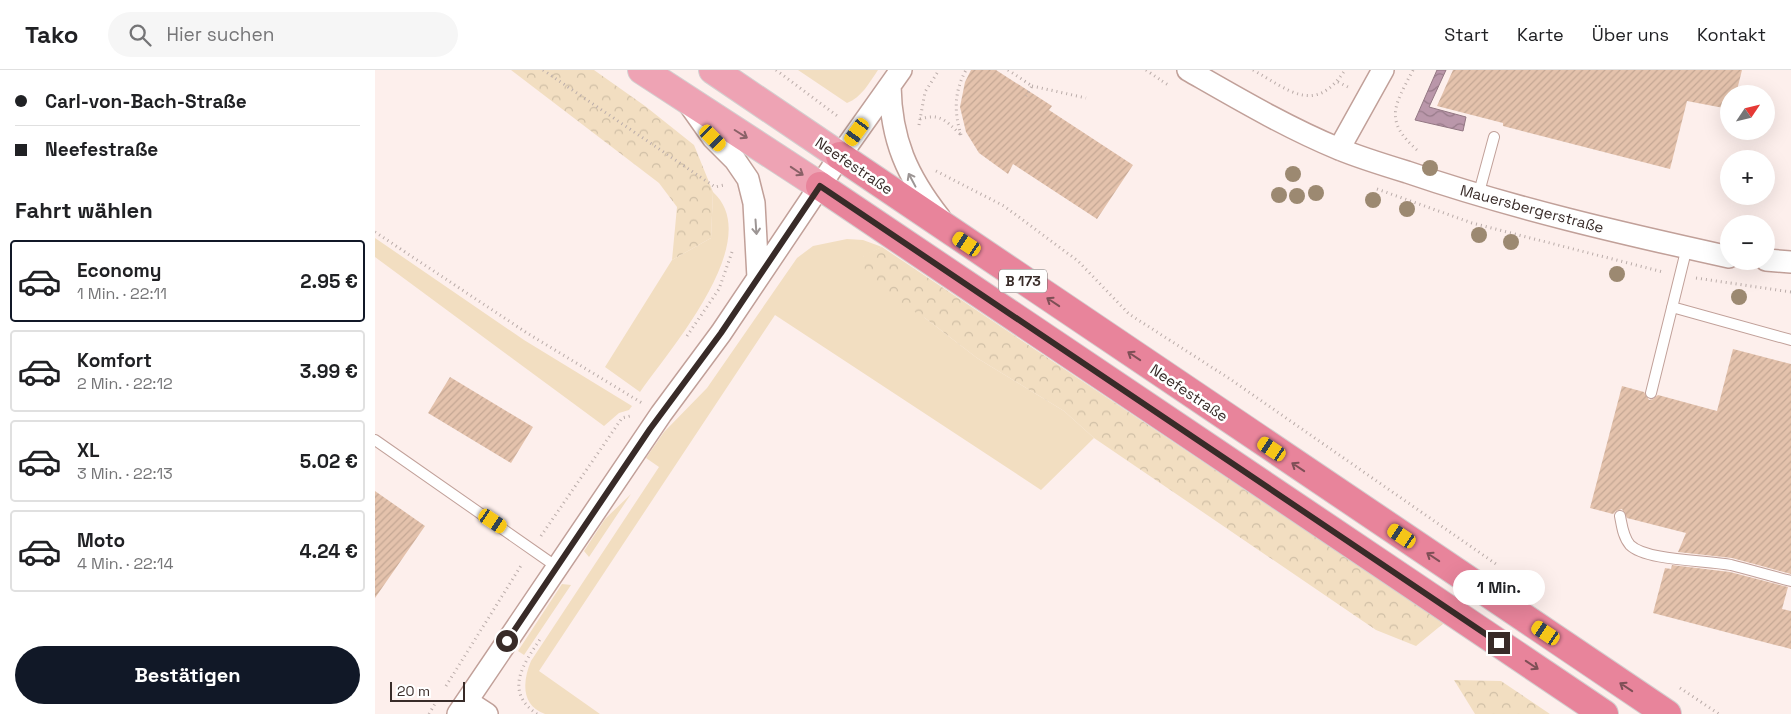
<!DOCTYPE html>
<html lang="de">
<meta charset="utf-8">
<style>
body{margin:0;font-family:"Space Grotesk",sans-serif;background:#f6f6f6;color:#202124;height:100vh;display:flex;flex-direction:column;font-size:19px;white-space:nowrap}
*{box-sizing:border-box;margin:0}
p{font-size:16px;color:#757577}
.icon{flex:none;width:28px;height:28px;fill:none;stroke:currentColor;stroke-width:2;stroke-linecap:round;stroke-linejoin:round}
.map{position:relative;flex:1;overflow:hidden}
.sheet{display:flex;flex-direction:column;background:#fff;width:375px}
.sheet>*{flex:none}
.banner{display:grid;align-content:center;height:110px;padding:0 15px;background:#fff}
.needle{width:32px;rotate:55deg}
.tools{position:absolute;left:1345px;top:15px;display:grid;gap:10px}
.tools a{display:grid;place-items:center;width:55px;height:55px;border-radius:50%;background:#fff;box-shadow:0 5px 20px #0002;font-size:25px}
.scale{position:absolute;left:15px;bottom:12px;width:75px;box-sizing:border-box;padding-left:5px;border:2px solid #382b28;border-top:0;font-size:14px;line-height:18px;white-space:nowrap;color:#382b28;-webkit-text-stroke:4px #fff;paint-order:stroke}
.end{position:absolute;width:22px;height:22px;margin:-11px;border:6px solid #382b28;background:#fff;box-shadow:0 0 0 2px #fff}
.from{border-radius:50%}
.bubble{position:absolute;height:35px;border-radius:18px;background:#fff;box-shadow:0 5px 20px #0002;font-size:16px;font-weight:600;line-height:35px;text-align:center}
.car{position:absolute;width:15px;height:30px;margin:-15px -8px;border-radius:6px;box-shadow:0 0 4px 1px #0007;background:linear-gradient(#f5c518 24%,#345 0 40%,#f5c518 0 76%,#345 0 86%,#f5c518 0)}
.banner b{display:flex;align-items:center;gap:18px;height:48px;font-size:19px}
.banner b+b{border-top:1px solid #e0e0e0}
.banner i{width:12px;height:12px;background:#202124}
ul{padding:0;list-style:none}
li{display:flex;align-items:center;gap:15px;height:82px;margin:0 10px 8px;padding:0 5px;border:2px solid #e0e0e0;border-radius:5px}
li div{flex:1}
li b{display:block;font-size:19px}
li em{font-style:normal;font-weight:600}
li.active{border-color:#111827}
li>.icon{width:45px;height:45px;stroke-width:1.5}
h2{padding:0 15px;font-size:22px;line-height:60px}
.button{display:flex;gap:10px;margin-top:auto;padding:10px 15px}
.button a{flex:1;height:58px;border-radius:30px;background:#111827;color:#fff;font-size:20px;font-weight:600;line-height:58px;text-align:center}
header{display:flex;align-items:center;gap:30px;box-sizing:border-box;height:70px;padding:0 25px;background:#fff;border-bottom:1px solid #e0e0e0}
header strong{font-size:24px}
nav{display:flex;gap:28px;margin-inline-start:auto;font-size:18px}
.search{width:350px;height:45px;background:#f6f6f6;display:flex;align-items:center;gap:12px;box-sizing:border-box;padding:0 18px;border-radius:28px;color:#757577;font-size:19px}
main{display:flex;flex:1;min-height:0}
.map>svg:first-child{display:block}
.grass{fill:#f2dec1}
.forest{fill:url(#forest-crowns)}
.water{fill:url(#water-waves);stroke:#937783}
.building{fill:url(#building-hatch)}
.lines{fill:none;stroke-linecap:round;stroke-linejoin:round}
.service-casing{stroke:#c1a099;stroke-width:12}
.minor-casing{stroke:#c1a099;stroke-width:24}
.primary-casing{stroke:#d3d0d0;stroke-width:30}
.trunk-casing{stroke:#d3d0d0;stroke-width:30}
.path{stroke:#baaca9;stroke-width:3;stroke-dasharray:1 4;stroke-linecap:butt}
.service{stroke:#fff;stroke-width:10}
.minor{stroke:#fff;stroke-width:21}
.primary{stroke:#eea3b4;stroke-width:28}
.trunk{stroke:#e8849b;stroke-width:28}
.tree{fill:#9c8971}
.oneway{stroke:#8a6167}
.oneway2{stroke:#9c9594}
.oneway3{stroke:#7e4f56}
.route{stroke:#382b28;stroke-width:6}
.labels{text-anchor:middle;stroke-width:5;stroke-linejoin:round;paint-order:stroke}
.shield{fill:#fff;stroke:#746b68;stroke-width:1}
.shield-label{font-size:14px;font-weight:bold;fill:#382b28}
.street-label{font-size:15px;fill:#382b28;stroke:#fff}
</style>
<header>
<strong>Tako</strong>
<div class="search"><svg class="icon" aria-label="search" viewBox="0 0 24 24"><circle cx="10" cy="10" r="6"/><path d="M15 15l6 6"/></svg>Hier suchen</div>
<nav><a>Start</a><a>Karte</a><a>Über uns</a><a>Kontakt</a></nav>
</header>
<main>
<section class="sheet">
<div class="banner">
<b><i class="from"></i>Carl-von-Bach-Straße</b>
<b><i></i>Neefestraße</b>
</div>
<h2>Fahrt wählen</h2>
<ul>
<li class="active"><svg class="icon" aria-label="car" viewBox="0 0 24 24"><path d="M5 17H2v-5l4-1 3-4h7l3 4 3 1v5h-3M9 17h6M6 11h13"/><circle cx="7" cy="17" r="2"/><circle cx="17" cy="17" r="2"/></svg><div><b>Economy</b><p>1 Min. · 22:11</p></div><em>2.95 €</em></li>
<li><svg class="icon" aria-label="car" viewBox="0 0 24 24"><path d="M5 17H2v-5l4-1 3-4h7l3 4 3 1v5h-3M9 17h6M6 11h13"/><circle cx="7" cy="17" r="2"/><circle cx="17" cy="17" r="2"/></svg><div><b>Komfort</b><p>2 Min. · 22:12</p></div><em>3.99 €</em></li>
<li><svg class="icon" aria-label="car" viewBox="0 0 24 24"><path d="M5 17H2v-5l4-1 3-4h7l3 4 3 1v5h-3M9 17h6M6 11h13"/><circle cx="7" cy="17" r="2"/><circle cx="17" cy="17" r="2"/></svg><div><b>XL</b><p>3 Min. · 22:13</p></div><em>5.02 €</em></li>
<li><svg class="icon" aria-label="car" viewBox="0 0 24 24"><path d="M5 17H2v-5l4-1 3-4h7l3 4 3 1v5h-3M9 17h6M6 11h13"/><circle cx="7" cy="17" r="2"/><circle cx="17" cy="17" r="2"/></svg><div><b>Moto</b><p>4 Min. · 22:14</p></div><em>4.24 €</em></li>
</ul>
<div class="button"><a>Bestätigen</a></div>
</section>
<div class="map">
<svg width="1416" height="644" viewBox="0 0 1416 644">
<defs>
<pattern id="forest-crowns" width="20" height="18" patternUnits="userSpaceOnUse" patternTransform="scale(1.25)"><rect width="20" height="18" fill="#f2dec1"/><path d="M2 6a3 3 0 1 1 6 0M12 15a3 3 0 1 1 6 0" fill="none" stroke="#d0bfa6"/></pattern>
<pattern id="water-waves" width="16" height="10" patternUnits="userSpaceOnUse" patternTransform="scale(1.25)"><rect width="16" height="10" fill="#ba97aa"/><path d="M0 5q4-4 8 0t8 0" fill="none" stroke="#987b8a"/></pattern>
<pattern id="building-hatch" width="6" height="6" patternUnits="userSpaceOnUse" patternTransform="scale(1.25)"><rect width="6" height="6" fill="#e4c2ac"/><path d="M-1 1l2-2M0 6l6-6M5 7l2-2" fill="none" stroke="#c4a794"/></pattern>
</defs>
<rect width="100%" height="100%" fill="#fdefec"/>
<path class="grass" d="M423,0H503C494,13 487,27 472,33Z
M338,122C391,170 295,279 265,322L230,297L297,190L336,168Z
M0,168L149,270L257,336L254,340L244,343L229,356L0,187Z
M472,169L488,170L507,177L488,186L550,248L602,288L689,341L719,368L666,420L400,245L164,601L225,644C213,644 181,644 170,644C145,635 148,610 156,591L284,397L271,388L289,362L332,318L422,188L438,176Z
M256,424L214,487L209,481L230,449Z
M187,514L196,515L149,585L143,581Z"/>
<path class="forest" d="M136,0H219L270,36L319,75L338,122L336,168L297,190L302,137L284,113Z
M507,177L1069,553L1041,576L1001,560L719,368L689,341L602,288L550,248L491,213L488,185Z
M1079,610L1126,611L1175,644H1100Z"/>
<path class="water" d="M1062,0H1071L1054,37L1091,47L1088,61L1040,50Z"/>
<path class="building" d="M596,0H621L677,36L674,40L758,95L722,149L638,94L633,104L604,83L591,62L585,37L590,12Z
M1078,0H1367L1361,24H1354V39L1312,31L1295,99L1128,56V53L1062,36Z
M1358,279L1416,294V504L1357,488L1303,482L1311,463L1252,448L1247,439L1241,441L1238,444L1215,438L1247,316L1269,322L1274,330L1278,329L1283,325L1342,341Z
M75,307L158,357L136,393L53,343Z
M0,421L50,456L0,528Z
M1297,495L1355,502L1413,517L1407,539L1416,541V579L1278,543L1290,498L1296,499Z"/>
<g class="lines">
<defs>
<path id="service" d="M1103,126L1119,67
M1297,237L1416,270
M1276,323L1311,181
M0,370L182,497
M1245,446C1247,456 1248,467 1255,475C1271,491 1332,490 1356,495C1376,500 1396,506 1416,511"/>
<path id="minor" d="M813,0C862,28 911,57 964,79C986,88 1009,95 1032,102C1137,138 1245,163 1354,187
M515,16C516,70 532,106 565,148
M314,34L338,68L360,90L373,109L379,133L383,208
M964,79L1008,0
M1391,190L1416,192
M92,631L112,644
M83,644L286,344L346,263L465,86L526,0"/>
<path id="primary" d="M267,0L445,116
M338,0L465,86"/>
<path id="trunk" d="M465,86L1292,644
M445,116L1229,644"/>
</defs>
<use href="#service" class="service-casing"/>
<use href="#minor" class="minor-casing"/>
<use href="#primary" class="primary-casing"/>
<use href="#trunk" class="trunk-casing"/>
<path class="path" d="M168,0L340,117L349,115
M401,0L465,48
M633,0L657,16L651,26
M771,0L787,11
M878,0C914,20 940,46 970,0
M1038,0C1020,35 1008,50 1042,80
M787,11L795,16
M963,12L973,17
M657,16L711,28
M545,49C565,43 570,50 585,64
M544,55L550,22L564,0
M586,65C579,42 579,22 591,0
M561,101L629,136L703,191L754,244L855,309L1121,494
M1002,119L1097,153L1288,202
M0,162L152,263L267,333
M1321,208L1416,222
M312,266L344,219L357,182
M166,466L247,348L255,346
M71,616L147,494
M1305,618L1344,644
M54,644L61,632
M162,644C128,621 149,593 166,568"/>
<use href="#service" class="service"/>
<use href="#minor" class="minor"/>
<use href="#primary" class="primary"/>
<use href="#trunk" class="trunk"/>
</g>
<g class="tree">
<circle cx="1055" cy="98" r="8"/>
<circle cx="918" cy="104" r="8"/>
<circle cx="941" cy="123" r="8"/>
<circle cx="904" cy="125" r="8"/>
<circle cx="922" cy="126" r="8"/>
<circle cx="998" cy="130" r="8"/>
<circle cx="1032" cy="139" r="8"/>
<circle cx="1104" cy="165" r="8"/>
<circle cx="1136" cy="172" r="8"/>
<circle cx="1242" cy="204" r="8"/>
<circle cx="1364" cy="227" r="8"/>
</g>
<defs><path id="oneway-shaft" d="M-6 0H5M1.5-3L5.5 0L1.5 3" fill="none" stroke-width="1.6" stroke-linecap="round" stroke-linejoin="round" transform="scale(1.25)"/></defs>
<g class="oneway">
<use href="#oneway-shaft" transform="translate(366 64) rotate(32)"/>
<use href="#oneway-shaft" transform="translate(422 101) rotate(34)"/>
</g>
<g class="oneway2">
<use href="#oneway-shaft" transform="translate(537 110) rotate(-118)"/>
<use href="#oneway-shaft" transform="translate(381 157) rotate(86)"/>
</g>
<g class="oneway3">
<use href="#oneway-shaft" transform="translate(678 232) rotate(-146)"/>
<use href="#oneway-shaft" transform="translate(759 286) rotate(-146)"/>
<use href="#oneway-shaft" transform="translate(923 397) rotate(-146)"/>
<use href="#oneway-shaft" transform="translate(1058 487) rotate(-146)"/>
<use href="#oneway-shaft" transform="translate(1157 595) rotate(34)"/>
<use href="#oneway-shaft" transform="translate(1251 617) rotate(-146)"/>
</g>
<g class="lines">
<path class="route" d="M132,571L275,359L346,263L445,116L1124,573"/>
</g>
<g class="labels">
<rect class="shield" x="624" y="199.5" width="48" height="23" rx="4"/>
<g class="shield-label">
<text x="648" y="216">B 173</text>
</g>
<g class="street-label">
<text transform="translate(479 96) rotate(34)" y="5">Neefestraße</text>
<text transform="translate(1157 139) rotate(15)" y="5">Mauersbergerstraße</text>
<text transform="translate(814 323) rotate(34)" y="5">Neefestraße</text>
</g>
</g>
</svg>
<div class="tools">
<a><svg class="needle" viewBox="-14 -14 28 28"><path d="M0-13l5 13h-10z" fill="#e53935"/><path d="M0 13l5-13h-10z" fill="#757577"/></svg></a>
<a>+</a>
<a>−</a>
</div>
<div class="scale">20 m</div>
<i class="end from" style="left:132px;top:571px"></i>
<i class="end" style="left:1124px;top:573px"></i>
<div class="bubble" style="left:1078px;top:500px;width:92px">1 Min.</div>
<i class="car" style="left:482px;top:62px;rotate:216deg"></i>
<i class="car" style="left:338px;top:68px;rotate:135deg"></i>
<i class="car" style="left:592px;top:174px;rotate:304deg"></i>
<i class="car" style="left:897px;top:379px;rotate:304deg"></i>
<i class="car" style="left:118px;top:451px;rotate:124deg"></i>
<i class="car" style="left:1027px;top:466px;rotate:304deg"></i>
<i class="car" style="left:1171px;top:563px;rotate:304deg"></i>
</div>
</main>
